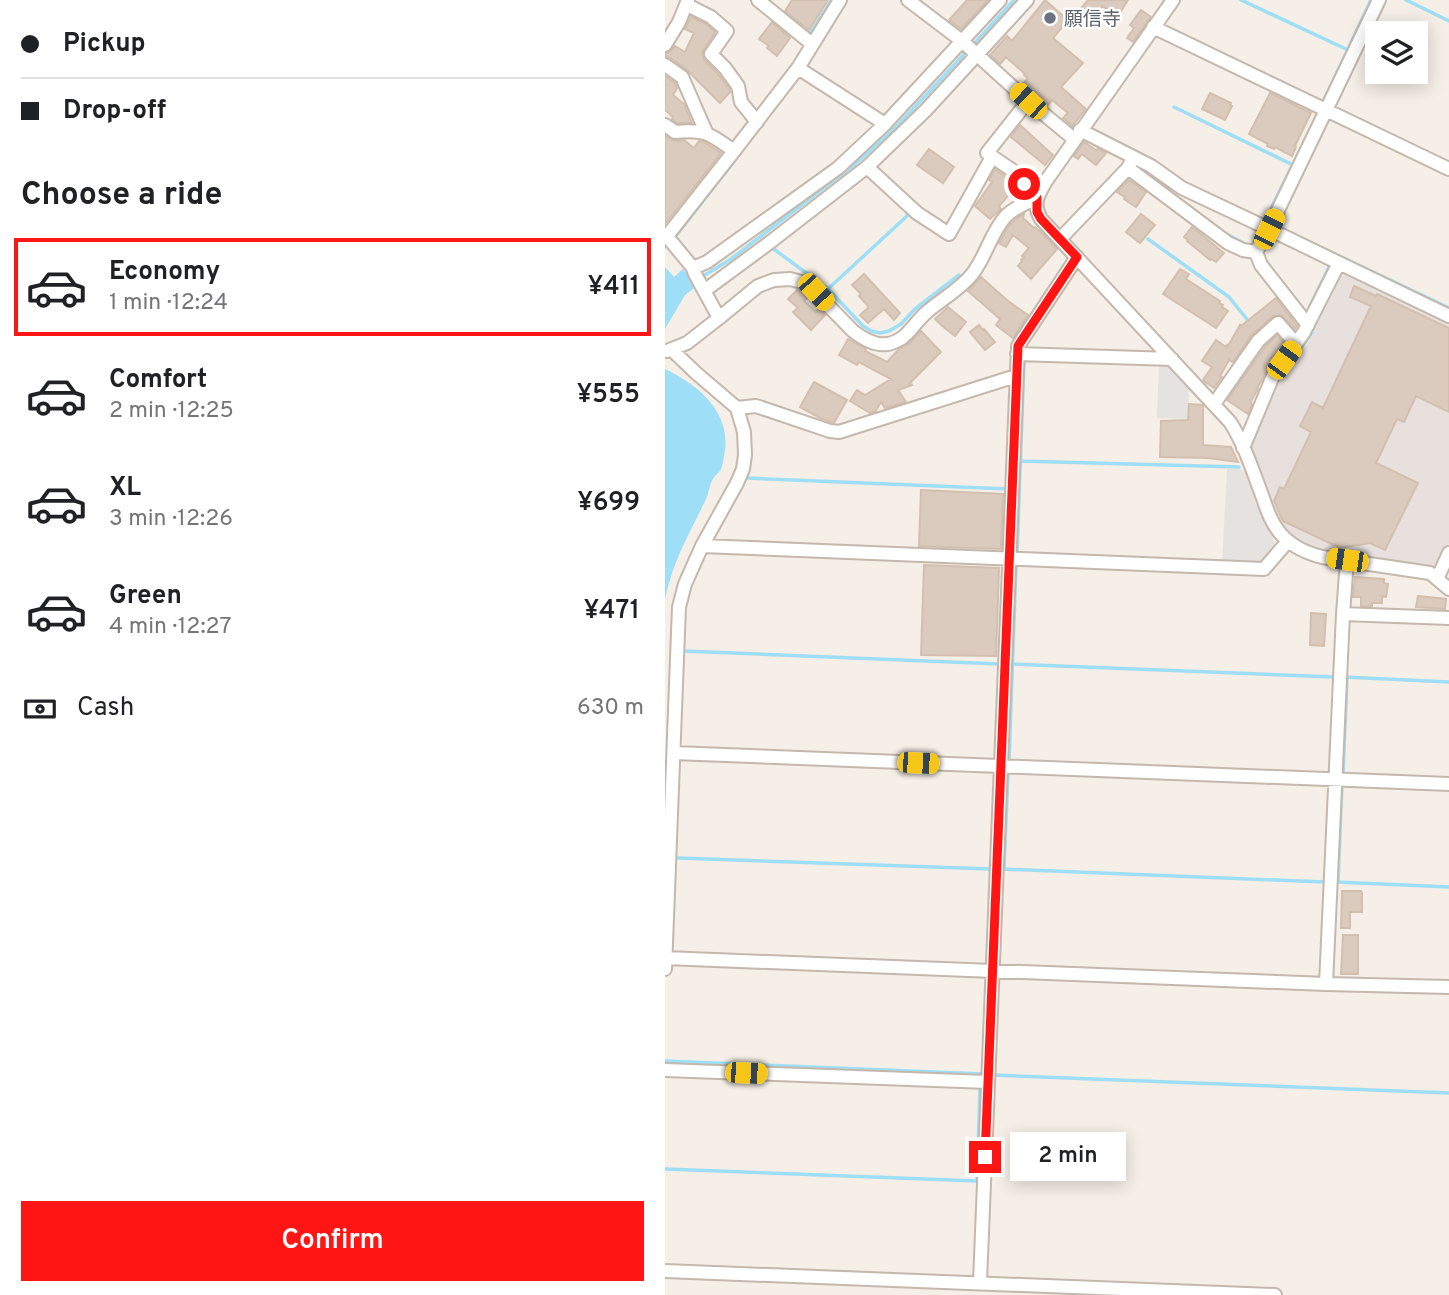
<!DOCTYPE html>
<meta charset="utf-8">
<style>
body{margin:0;font-family:Overpass,"Noto Sans JP",sans-serif;background:#f6f6f6;color:#202124;height:100vh;display:flex;flex-direction:column;font-size:26px;white-space:nowrap}
*{box-sizing:border-box;margin:0}
p{font-size:23px;color:#757577}
.icon{flex:none;width:38px;height:38px;fill:none;stroke:currentColor;stroke-width:2;stroke-linecap:round;stroke-linejoin:round}
.map{position:relative;flex:1;overflow:hidden}
.sheet{display:flex;flex-direction:column;background:#fff;width:665px}
.sheet>*{flex:none}
.hud{display:grid;align-content:center;height:154px;padding:0 21px;background:#fff}
.fabs{position:absolute;left:700px;top:21px;display:grid;gap:14px}
.fabs a{display:grid;place-items:center;width:63px;height:63px;border-radius:0px;background:#fff;box-shadow:0 4px 18px #0003;font-size:35px}
.end{position:absolute;width:32px;height:32px;margin:-16px;border:9px solid #ff1614;background:#fff;box-shadow:0 0 0 4px #fff}
.from{border-radius:50%}
.bubble{position:absolute;height:49px;border-radius:0px;background:#fff;box-shadow:0 4px 18px #0003;font-size:23px;font-weight:600;line-height:49px;text-align:center}
.car{position:absolute;width:21px;height:42px;margin:-21px -10px;border-radius:9px;box-shadow:0 0 5px 2px #0007;background:linear-gradient(#f5c518 24%,#345 0 40%,#f5c518 0 76%,#345 0 86%,#f5c518 0)}
.hud b{display:flex;align-items:center;gap:24px;height:66px;font-size:26px}
.hud b+b{border-top:2px solid #e0e0e0}
.hud i{width:18px;height:18px;background:#202124}
ul{padding:0;list-style:none}
li{display:flex;align-items:center;gap:21px;height:98px;margin:0 14px 10px;padding:0 7px;border:4px solid transparent;border-radius:0px}
li div{flex:1}
li b{display:block;font-size:26px}
li em{font-style:normal;font-weight:600}
li.active{border-color:#ff1614}
li>.icon{width:63px;height:63px;stroke-width:1.5}
h2{padding:0 21px;font-size:32px;line-height:84px}
.pay{display:flex;align-items:center;gap:18px;height:77px;padding:0 21px;font-size:26px}
.pay p{margin-inline-start:auto}
.cta{display:flex;gap:14px;margin-top:auto;padding:14px 21px}
.cta a{flex:1;height:80px;border-radius:0px;background:#ff1614;color:#fff;font-size:28px;font-weight:600;line-height:80px;text-align:center}
main{display:flex;flex:1;min-height:0}
.map>svg:first-child{display:block}
.industrial{fill:#e7e0dc}
.parking{fill:#e6e2df}
.water{fill:#9edff7}
.lines{fill:none;stroke-linecap:round;stroke-linejoin:round}
.stream{stroke:#9edff7;stroke-width:3.5}
.building{fill:#dbcbbe;stroke:#d3bfae;stroke-width:2}
.minor-casing{stroke:#c4b8ac;stroke-width:16}
.minor{stroke:#fff;stroke-width:12}
.route{stroke:#ff1614;stroke-width:9}
.worship-dot{fill:#6b7280;stroke:#fff;stroke-width:2.5}
.labels{text-anchor:middle;stroke-width:5;stroke-linejoin:round;paint-order:stroke}
.worship-label{font-size:19px;fill:#5b616d;stroke:#fff;text-anchor:start}
</style>
<main>
<section class="sheet">
<div class="hud">
<b><i class="from"></i>Pickup</b>
<b><i></i>Drop-off</b>
</div>
<h2>Choose a ride</h2>
<ul>
<li class="active"><svg class="icon" aria-label="car" viewBox="0 0 24 24"><path d="M5 17H2v-5l4-1 3-4h7l3 4 3 1v5h-3M9 17h6M6 11h13"/><circle cx="7" cy="17" r="2"/><circle cx="17" cy="17" r="2"/></svg><div><b>Economy</b><p>1 min · 12:24</p></div><em>¥411</em></li>
<li><svg class="icon" aria-label="car" viewBox="0 0 24 24"><path d="M5 17H2v-5l4-1 3-4h7l3 4 3 1v5h-3M9 17h6M6 11h13"/><circle cx="7" cy="17" r="2"/><circle cx="17" cy="17" r="2"/></svg><div><b>Comfort</b><p>2 min · 12:25</p></div><em>¥555</em></li>
<li><svg class="icon" aria-label="car" viewBox="0 0 24 24"><path d="M5 17H2v-5l4-1 3-4h7l3 4 3 1v5h-3M9 17h6M6 11h13"/><circle cx="7" cy="17" r="2"/><circle cx="17" cy="17" r="2"/></svg><div><b>XL</b><p>3 min · 12:26</p></div><em>¥699</em></li>
<li><svg class="icon" aria-label="car" viewBox="0 0 24 24"><path d="M5 17H2v-5l4-1 3-4h7l3 4 3 1v5h-3M9 17h6M6 11h13"/><circle cx="7" cy="17" r="2"/><circle cx="17" cy="17" r="2"/></svg><div><b>Green</b><p>4 min · 12:27</p></div><em>¥471</em></li>
</ul>
<div class="pay"><svg class="icon" aria-label="cash" viewBox="0 0 24 24"><path d="M3 7h18v10H3z"/><circle cx="12" cy="12" r="2"/></svg>Cash<p>630 m</p></div>
<div class="cta"><a>Confirm</a></div>
</section>
<div class="map">
<svg width="784" height="1295" viewBox="0 0 784 1295">
<rect width="100%" height="100%" fill="#f5efe7"/>
<path class="industrial" d="M681,272L784,322V543L774,564L769,566L657,551L647,548L629,538L614,520L587,449V442L612,377L619,368L623,370L648,335L652,326L651,321L673,275Z"/>
<path class="parking" d="M494,363L500,364L524,389L523,419L492,418Z
M562,469H576L582,475L611,547L596,565L557,564Z"/>
<path class="water" d="M0,267L9,277L18,269L32,286L20,295L0,329Z
M0,369C32,384 65,411 60,450C59,456 58,466 55,471C53,474 49,476 48,479C44,485 44,493 41,499C25,533 7,562 0,600Z"/>
<g class="lines">
<path class="stream" d="M576,0L683,50
M741,0L784,21
M145,34L166,1
M308,45L349,0
M140,68L148,55
M658,102L706,0
M509,107L628,165
M474,168L483,176
M603,222L600,221L653,113
M556,231L582,245H587L595,230
M10,237L71,159
M634,237L784,308
M483,239L564,297L593,333
M0,247L1,245
M106,247L163,289L198,326L206,331L215,333L224,331L236,324L250,309L294,275
M35,278L66,259L190,164L233,125L303,50
M163,289L242,216L243,212L240,210
M645,306L665,265
M623,366L646,334L650,324
M355,461L574,467
M82,478L343,489
M352,555L359,361
M18,651L334,664
M344,664L668,677
M679,677L784,682
M344,762L351,564
M678,775L682,678
M13,858L326,869
M336,869L659,882
M339,869L343,771
M671,882L784,887
M673,882L677,784
M0,1061L319,1074
M328,1075L784,1093
M0,1169L312,1181L315,1087"/>
</g>
<path class="building" d="M127,0H163L144,30L120,11Z
M302,0H323L296,29L284,20Z
M380,0L403,20L388,38L418,63L396,87L421,109L407,126L398,118L403,113L387,100L382,106L358,84L363,78L359,75L360,74L341,57L335,64L325,55L342,36L347,41Z
M423,0H463L453,16L437,6L426,25L410,15Z
M476,10L486,17L468,42L462,38L469,28L465,25Z
M26,17L41,24L50,32L37,53L39,60L53,74L65,90V92L55,103L22,70L5,58L0,56V54L5,52L10,46L20,52L29,33L20,29Z
M107,22L125,38L112,56L102,48L104,46L94,39Z
M0,76L10,83L12,88L8,95L19,104L27,123H12L7,119L8,117L0,110Z
M545,93L566,103L565,105L567,106L560,120L537,109Z
M605,93L646,113L630,146L631,147L627,156L610,147L609,149L602,146L603,144L584,134Z
M355,125L388,155L380,165L346,137Z
M0,136L10,141L19,140L29,148L34,141L39,142L56,153L0,224Z
M419,142L431,150L433,149L441,153L431,165L417,154L413,159L409,156Z
M264,149L289,167L278,183L252,165Z
M330,169L341,177L356,192L354,194L348,190L334,206L336,209L325,219L310,206L327,182L324,180Z
M464,180L481,192L471,207L459,199L460,197L452,192Z
M359,214L358,218L369,228L370,227L377,233L392,249L366,279L353,266L357,261L356,260L359,257L357,256L364,248L348,235L341,247L334,243L343,227L352,218Z
M476,214L490,225L475,243L461,232Z
M527,227L559,253L551,262L546,259L545,260L522,241L523,240L519,237Z
M515,269L524,274L521,279L555,301L554,303L558,305L557,307L563,311L551,328L498,294Z
M199,274L235,313L229,320L219,309L203,323L195,315L203,308V306L194,296L196,294L187,285Z
M316,277L343,301L363,315L348,338L331,325L335,319L303,291Z
M689,286L711,296L712,294L784,328V412L751,396L739,422L732,419L711,463L753,483L720,550L705,543L675,548L618,521L609,501L615,487L619,489L646,432L635,426L647,402L658,408L706,306L685,297Z
M132,290L136,291L143,297L139,301L151,312L154,309L160,315L146,330L128,312L133,308L123,299Z
M611,298L632,326L630,329L616,315L608,316L586,336L568,362L564,360L555,376L557,377L549,388L540,382L538,380L547,367L537,361L551,340L561,347L562,345L563,346L575,325L576,326Z
M283,307L301,322L290,336L276,325L270,319Z
M314,325L318,330L319,329L330,342L320,350L305,332Z
M256,331L276,352L245,383L247,385L233,390L241,402L220,408L216,402L210,412L205,413L185,401L192,390L200,395L226,379L194,362L192,365L174,355L183,339L201,349L200,351L222,362L234,349L246,342Z
M612,335L620,344L615,351L606,358L609,360L592,388L593,389L586,401L587,405L583,414L562,400L600,347Z
M149,382L182,400L169,423L157,419L135,407Z
M524,404L538,405V445L566,447L573,462L543,458L495,457L496,421L523,420Z
M256,490L338,494L336,549L254,546Z
M259,565L334,568L331,656L256,655Z
M690,577L719,579V583L723,584L721,597L717,596V603H707V606H696V597H688Z
M753,596L781,599L780,609L751,607Z
M646,613L661,614L659,646L645,645Z
M677,891H696L697,893V912H685V928H676Z
M678,935H693V974H676Z"/>
<g class="lines">
<defs>
<path id="minor" d="M93,0L147,44
M243,0L297,41L363,101L409,139
M508,0L381,181C373,195 367,204 376,219L565,422C580,445 588,472 598,498C602,510 606,522 615,533C626,546 641,553 657,557L765,573L784,589
M22,5L46,17L62,31L46,54L60,68L73,86L76,102L92,122
M488,27L784,169
M0,45L14,22L23,0
M0,65L17,77L41,132
M133,68L220,124
M363,101L322,153L347,170L372,197
M0,125L10,132C41,129 45,134 69,151L133,68L175,0
M415,130L486,166L517,188L604,229L591,252L596,265L643,325
M202,167L252,213L284,234L327,157
M463,168L563,243L578,250L591,252
M0,234L28,268L30,274L54,318
M2,236L69,151
M395,239L463,168L467,160
M674,263L604,229L714,0
M28,268L42,262L173,168L220,124L335,0
M39,291L104,243L202,167L261,110L362,0
M2,351L22,343L54,318L93,286L109,280L125,279L141,283L188,331C197,338 210,346 222,344C227,344 232,341 237,338C246,331 253,319 263,311C277,299 297,288 308,273C321,256 326,233 340,217C349,207 361,204 372,197
M352,354L507,359
M549,404L593,341L613,323L631,344
M72,408L91,406L165,431L174,432L351,376
M578,448L608,376L639,332L674,263L784,316
M37,546L599,569L623,541
M772,579L784,553
M678,614L784,618
M9,753L784,784
M0,958L661,984L784,987
M0,969L14,607L20,584L37,546L72,483L78,469L80,455L79,432L72,408L31,373L7,350
M661,984L678,614L682,560
M0,1070L323,1082
M0,1271L610,1295
M315,1282L353,346L412,257"/>
</defs>
<use href="#minor" class="minor-casing"/>
<use href="#minor" class="minor"/>
</g>
<g class="lines">
<path class="route" d="M320,1157L353,346L412,257L376,219L372,212V197L359,184"/>
</g>
<circle class="worship-dot" cx="385" cy="18" r="7"/>
<g class="labels">
<g class="worship-label">
<text x="399" y="25">願信寺</text>
</g>
</g>
</svg>
<div class="fabs">
<a><svg class="icon" aria-label="layers" viewBox="0 0 24 24"><path d="M12 4l9 5-9 5-9-5zM3 14l9 5 9-5"/></svg></a>
</div>
<i class="end from" style="left:359px;top:184px"></i>
<i class="end" style="left:320px;top:1157px"></i>
<div class="bubble" style="left:345px;top:1132px;width:116px">2 min</div>
<i class="car" style="left:363px;top:101px;rotate:313deg"></i>
<i class="car" style="left:604px;top:229px;rotate:26deg"></i>
<i class="car" style="left:151px;top:292px;rotate:137deg"></i>
<i class="car" style="left:619px;top:360px;rotate:36deg"></i>
<i class="car" style="left:682px;top:560px;rotate:278deg"></i>
<i class="car" style="left:253px;top:763px;rotate:92deg"></i>
<i class="car" style="left:81px;top:1073px;rotate:92deg"></i>
</div>
</main>
